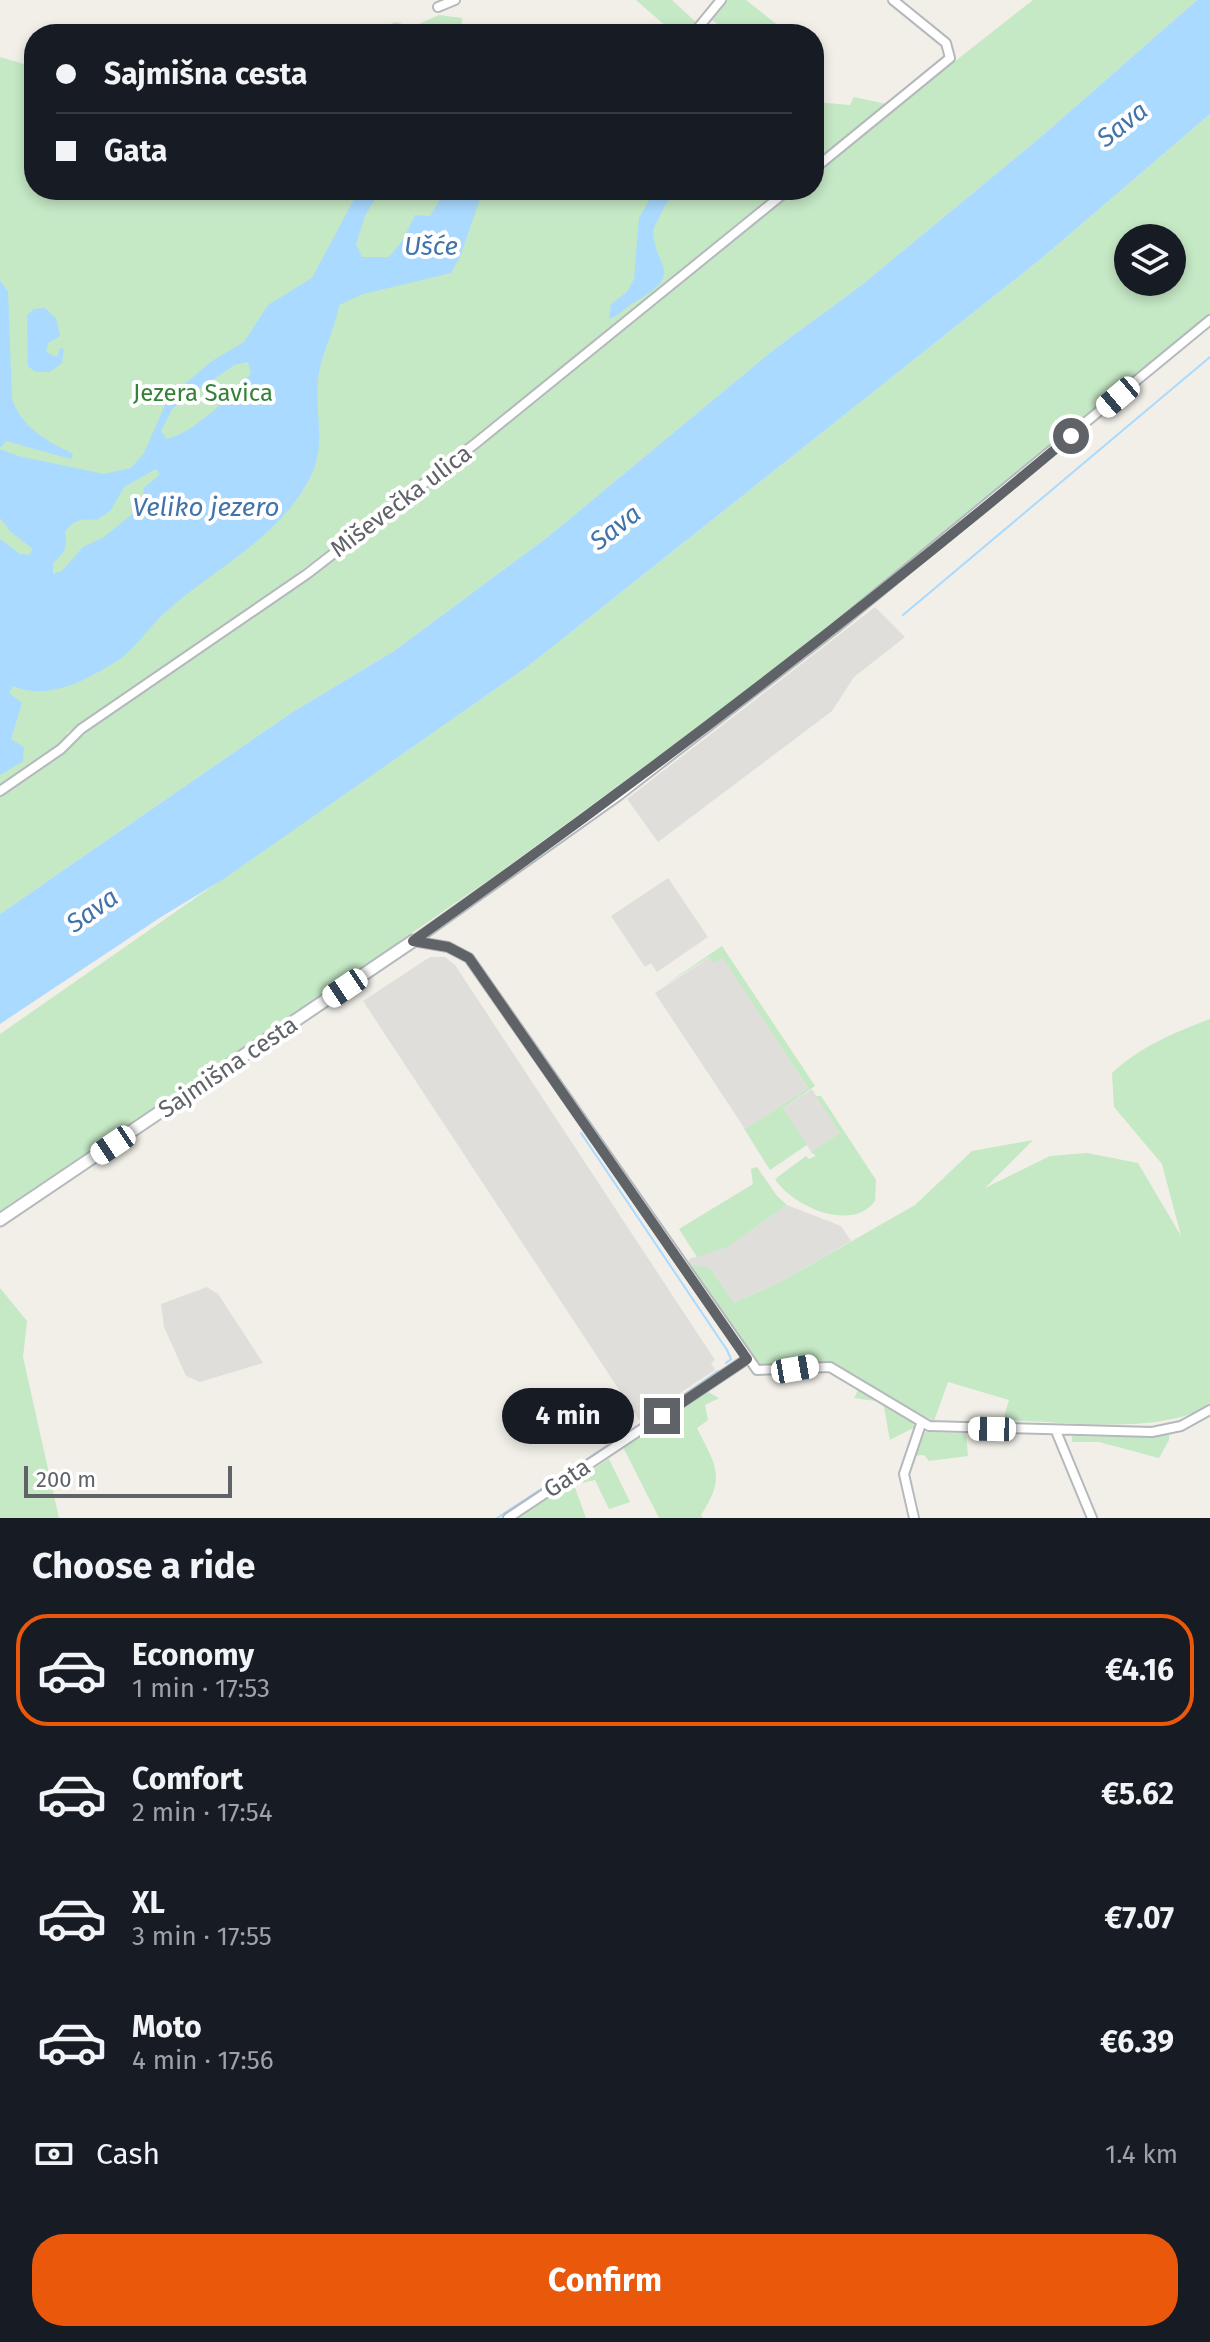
<!DOCTYPE html>
<meta charset="utf-8">
<style>
body{margin:0;font-family:"Fira Sans",sans-serif;background:#242831;color:#f1f3f6;height:100vh;display:flex;flex-direction:column;font-size:30px;white-space:nowrap}
*{box-sizing:border-box;margin:0}
p{font-size:26px;color:#9ea1a6}
.icon{flex:none;width:44px;height:44px;fill:none;stroke:currentColor;stroke-width:2;stroke-linecap:round;stroke-linejoin:round}
.map{position:relative;height:1518px;overflow:hidden}
.panel{display:flex;flex-direction:column;background:#171b24;flex:1}
.panel>*{flex:none}
.guide{position:absolute;left:24px;top:24px;width:800px;height:176px;border-radius:32px;box-shadow:0 4px 12px #0003;display:grid;align-content:center;height:176px;padding:0 32px;background:#171b24}
.buttons{position:absolute;left:1114px;top:224px;display:grid;gap:16px}
.buttons a{display:grid;place-items:center;width:72px;height:72px;border-radius:50%;background:#171b24;box-shadow:0 4px 12px #0003;font-size:40px}
.scale{position:absolute;left:24px;bottom:20px;width:208px;box-sizing:border-box;padding-left:8px;border:4px solid #5f6368;border-top:0;font-size:22px;line-height:28px;white-space:nowrap;color:#5f6368;-webkit-text-stroke:6px #fff;paint-order:stroke}
.end{position:absolute;width:36px;height:36px;margin:-18px;border:10px solid #5f6368;background:#fff;box-shadow:0 0 0 4px #fff}
.from{border-radius:50%}
.bubble{position:absolute;height:56px;border-radius:28px;background:#171b24;box-shadow:0 4px 12px #0003;font-size:26px;font-weight:700;line-height:56px;text-align:center}
.car{position:absolute;width:24px;height:48px;margin:-24px -12px;border-radius:10px;box-shadow:0 0 6px 2px #0007;background:linear-gradient(#fff 24%,#345 0 40%,#fff 0 76%,#345 0 86%,#fff 0)}
.guide b{display:flex;align-items:center;gap:28px;height:76px;font-size:30px}
.guide b+b{border-top:2px solid #363941}
.guide i{width:20px;height:20px;background:#f1f3f6}
ul{padding:0;list-style:none}
li{display:flex;align-items:center;gap:24px;height:112px;margin:0 16px 12px;padding:0 16px;border:4px solid transparent;border-radius:32px}
li div{flex:1}
li b{display:block;font-size:30px}
li em{font-style:normal;font-weight:700}
li.current{border-color:#ea580c}
li>.icon{width:72px;height:72px;stroke-width:1.5}
h2{padding:0 32px;font-size:36px;line-height:96px}
.pay{display:flex;align-items:center;gap:20px;height:88px;padding:0 32px;font-size:30px}
.pay p{margin-inline-start:auto}
.action{display:flex;gap:16px;margin-top:auto;padding:16px 32px}
.action a{flex:1;height:92px;border-radius:32px;background:#ea580c;color:#fff;font-size:32px;font-weight:700;line-height:92px;text-align:center}
.map>svg:first-child{display:block}
.industrial{fill:#e0deda}
.green{fill:#c5e8c5;fill-rule:evenodd}
.water{fill:#aadaff;fill-rule:evenodd}
.lines{fill:none;stroke-linecap:round;stroke-linejoin:round}
.stream{stroke:#aadaff;stroke-width:2}
.street-casing{stroke:#b5b8bc;stroke-width:12}
.secondary-casing{stroke:#b6babf;stroke-width:15}
.street{stroke:#fff;stroke-width:8}
.secondary{stroke:#fff;stroke-width:11}
.route{stroke:#5f6368;stroke-width:10}
.labels{text-anchor:middle;stroke-width:8;stroke-linejoin:round;paint-order:stroke}
.park-label{font-size:24px;fill:#348238;stroke:#fff}
.street-label{font-size:24px;fill:#5f6368;stroke:#fff}
.water-label{font-size:26px;font-style:italic;fill:#4174aa;stroke:#fff}
</style>
<div class="map">
<svg width="1210" height="1518" viewBox="0 0 1210 1518">
<rect width="100%" height="100%" fill="#f1efe8"/>
<path class="industrial" d="M875,607L905,637L854,677L832,711L658,842L627,799Z
M668,878L708,937L657,972L651,963L645,967L611,916Z
M430,957H445L455,965L715,1360L711,1363L715,1370L639,1420L363,1001Z
M710,957H723L808,1088L745,1129L655,993Z
M812,1089L840,1133L811,1152L783,1108Z
M787,1205L841,1226L851,1241L782,1281L734,1303L710,1268L689,1264V1259L728,1247Z
M207,1287L218,1294L263,1363L200,1382L186,1376L164,1327L161,1304Z"/>
<path class="green" d="M636,0H672L699,25L692,34H675Z
M724,0H746L789,34H729L710,18Z
M1033,0H1197L1043,135L863,284L772,351L549,536L394,651L291,713L0,914V794L85,734L84,731L478,446L792,190H814V172Z
M439,15L462,18L461,34H362L396,22L412,27Z
M0,57L34,67V190H782C548,379 320,570 67,733L69,738L0,788Z
M854,97L891,105L814,164V102L850,105Z
M1210,114V314L842,618L723,709L496,875L104,1145L101,1140L96,1143L98,1148L0,1212V1034L527,667L1042,258ZM1128,238H1172V282H1128Z
M722,946L815,1086L783,1108L807,1145L770,1170L743,1127L745,1129L808,1088L723,958L714,963L709,957L662,987Z
M1210,1019V1405C1158,1436 1064,1421 1003,1420L1009,1400L948,1382L934,1421L829,1365L760,1364L689,1264L710,1268L734,1303L782,1281L915,1205L972,1151L1033,1140L985,1188L1050,1156L1087,1153L1138,1163L1181,1236L1162,1164L1114,1107L1112,1073C1141,1046 1174,1033 1210,1019Z
M816,1096H821L876,1180L875,1201C851,1233 792,1206 775,1179L806,1156L809,1159L816,1156L811,1152L840,1133Z
M757,1167L777,1196L787,1205L728,1247L697,1257L679,1229L753,1184L751,1169Z
M0,1288L27,1321L23,1357L59,1518H0Z
M859,1388L911,1419L915,1427L890,1440L883,1402L854,1398Z
M706,1391L719,1398L705,1405L708,1420L697,1428C715,1465 727,1476 701,1515L703,1518H659L623,1447Z
M925,1432L966,1433L968,1456L929,1461L924,1455L913,1456Z
M1169,1432V1440L1159,1458L1099,1442H1072V1436L1129,1437Z
M609,1459L630,1502L609,1509L595,1480L574,1485L586,1518H517Z"/>
<path class="water" d="M1197,0H1210V114L1042,258L527,667L222,880L161,917L0,1024V914L291,713L394,651L549,536L772,351L863,284L1043,135Z
M359,190H380L365,216L356,244L362,257H389L402,241L415,215L430,216L446,190H483L460,257L451,273L363,294L339,305C335,330 320,355 318,380C315,409 325,444 313,471C286,533 219,566 170,608C153,622 140,642 124,656C115,663 87,679 76,683C56,691 33,695 13,686L9,693L22,703L11,739L24,747L23,761L0,775V539L20,554L29,555L33,549L11,532L0,518V449L18,456L104,474L131,468L144,453L168,398L212,361L244,342L268,305L312,278ZM248,362L251,374C229,396 195,433 166,439L161,431L173,408L234,365ZM156,469L160,474L144,488L142,506L104,537L83,547L62,571L53,574V563C64,554 68,547 65,532C73,519 84,518 97,520L111,510L124,487Z
M655,190H679L665,205L653,230C654,270 687,271 635,302C625,307 620,316 609,319L611,304L627,292L634,279L639,218Z
M0,280L8,292L12,399C22,428 47,441 73,454L71,459L6,441L0,448Z
M45,308L56,318L60,336L48,343L46,352L57,357L60,348L64,349L62,363L50,372H35L28,366L27,315L34,309Z"/>
<g class="lines">
<path class="stream" d="M903,615L1210,357
M581,1133L727,1350L731,1359L726,1363
M792,1365L800,1363
M685,1394L718,1371
M642,1422L675,1400
M497,1518L633,1429"/>
<defs>
<path id="street" d="M438,7L455,0
M693,34L721,0
M814,169L950,58L946,43L893,0
M0,791L61,749L81,729L307,574L476,443L788,190
M413,941L448,947L469,958L757,1370L830,1367L929,1426L1152,1432L1181,1426L1210,1410
M414,941L618,796L833,630L1210,320
M1056,1431L1092,1518
M508,1518L747,1359
M914,1518L904,1474L921,1424"/>
<path id="secondary" d="M0,1220L413,941"/>
</defs>
<use href="#street" class="street-casing"/>
<use href="#secondary" class="secondary-casing"/>
<use href="#street" class="street"/>
<use href="#secondary" class="secondary"/>
</g>
<g class="lines">
<path class="route" d="M662,1416L747,1359L469,958L448,947L413,941C639,781 859,614 1071,436"/>
</g>
<g class="labels">
<g class="park-label">
<text x="203" y="401">Jezera Savica</text>
</g>
<g class="street-label">
<text transform="translate(401 501) rotate(-37)" y="8">Miševečka ulica</text>
<text transform="translate(228 1067) rotate(-34)" y="8">Sajmišna cesta</text>
<text transform="translate(567 1478) rotate(-34)" y="8">Gata</text>
</g>
<g class="water-label">
<text transform="translate(1122 124) rotate(-38)" y="9">Sava</text>
<text x="431" y="255">Ušće</text>
<text x="206" y="516">Veliko jezero</text>
<text transform="translate(615 527) rotate(-38)" y="9">Sava</text>
<text transform="translate(92 910) rotate(-35)" y="9">Sava</text>
</g>
</g>
</svg>
<div class="buttons">
<a><svg class="icon" aria-label="layers" viewBox="0 0 24 24"><path d="M12 4l9 5-9 5-9-5zM3 14l9 5 9-5"/></svg></a>
</div>
<div class="scale">200 m</div>
<i class="end from" style="left:1071px;top:436px"></i>
<i class="end" style="left:662px;top:1416px"></i>
<div class="bubble" style="left:502px;top:1388px;width:132px">4 min</div>
<i class="car" style="left:1118px;top:397px;rotate:230deg"></i>
<i class="car" style="left:345px;top:988px;rotate:236deg"></i>
<i class="car" style="left:113px;top:1145px;rotate:236deg"></i>
<i class="car" style="left:795px;top:1369px;rotate:80deg"></i>
<i class="car" style="left:992px;top:1429px;rotate:271deg"></i>
<div class="guide">
<b><i class="from"></i>Sajmišna cesta</b>
<b><i></i>Gata</b>
</div>
</div>
<section class="panel">
<h2>Choose a ride</h2>
<ul>
<li class="current"><svg class="icon" aria-label="car" viewBox="0 0 24 24"><path d="M5 17H2v-5l4-1 3-4h7l3 4 3 1v5h-3M9 17h6M6 11h13"/><circle cx="7" cy="17" r="2"/><circle cx="17" cy="17" r="2"/></svg><div><b>Economy</b><p>1 min · 17:53</p></div><em>€4.16</em></li>
<li><svg class="icon" aria-label="car" viewBox="0 0 24 24"><path d="M5 17H2v-5l4-1 3-4h7l3 4 3 1v5h-3M9 17h6M6 11h13"/><circle cx="7" cy="17" r="2"/><circle cx="17" cy="17" r="2"/></svg><div><b>Comfort</b><p>2 min · 17:54</p></div><em>€5.62</em></li>
<li><svg class="icon" aria-label="car" viewBox="0 0 24 24"><path d="M5 17H2v-5l4-1 3-4h7l3 4 3 1v5h-3M9 17h6M6 11h13"/><circle cx="7" cy="17" r="2"/><circle cx="17" cy="17" r="2"/></svg><div><b>XL</b><p>3 min · 17:55</p></div><em>€7.07</em></li>
<li><svg class="icon" aria-label="car" viewBox="0 0 24 24"><path d="M5 17H2v-5l4-1 3-4h7l3 4 3 1v5h-3M9 17h6M6 11h13"/><circle cx="7" cy="17" r="2"/><circle cx="17" cy="17" r="2"/></svg><div><b>Moto</b><p>4 min · 17:56</p></div><em>€6.39</em></li>
</ul>
<div class="pay"><svg class="icon" aria-label="cash" viewBox="0 0 24 24"><path d="M3 7h18v10H3z"/><circle cx="12" cy="12" r="2"/></svg>Cash<p>1.4 km</p></div>
<div class="action"><a>Confirm</a></div>
</section>
